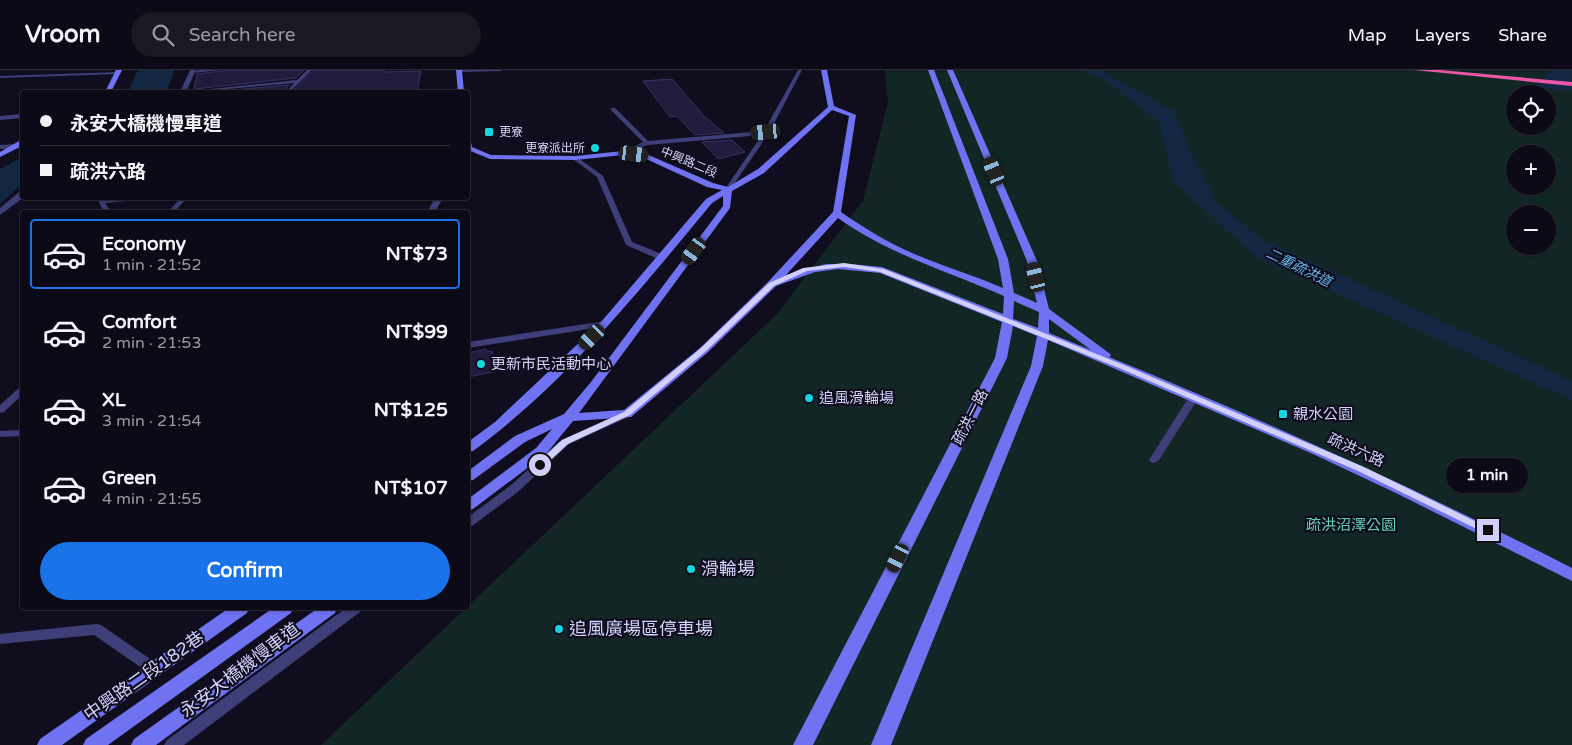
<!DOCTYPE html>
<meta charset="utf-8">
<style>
body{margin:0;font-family:"Varela Round","Noto Sans TC",sans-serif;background:#1a1823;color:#f1f3f6;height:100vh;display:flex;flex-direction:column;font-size:19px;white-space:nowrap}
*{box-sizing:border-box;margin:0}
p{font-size:16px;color:#9a9aa1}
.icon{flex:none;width:28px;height:28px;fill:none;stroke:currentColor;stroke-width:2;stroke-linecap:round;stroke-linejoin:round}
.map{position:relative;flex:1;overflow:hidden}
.side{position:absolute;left:20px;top:140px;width:450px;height:400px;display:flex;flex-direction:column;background:#0c0a16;border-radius:5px;box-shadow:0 1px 4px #0004,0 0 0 1px #2c2b35}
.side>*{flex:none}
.top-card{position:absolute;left:20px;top:20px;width:450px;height:110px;border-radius:5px;box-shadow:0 1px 4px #0004,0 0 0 1px #2c2b35;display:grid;align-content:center;height:110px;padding:0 20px;background:#0c0a16}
.controls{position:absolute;left:1506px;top:15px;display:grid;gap:10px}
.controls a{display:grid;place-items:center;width:50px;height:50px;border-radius:50%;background:#0c0a16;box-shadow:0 1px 4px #0004,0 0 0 1px #2c2b35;font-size:25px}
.end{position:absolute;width:22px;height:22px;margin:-11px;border:6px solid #d2d0fa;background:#111;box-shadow:0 0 0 2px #111}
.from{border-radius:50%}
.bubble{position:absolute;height:35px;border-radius:18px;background:#0c0a16;box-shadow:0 1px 4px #0004,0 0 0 1px #2c2b35;font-size:16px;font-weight:800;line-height:35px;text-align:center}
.car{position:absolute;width:15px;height:30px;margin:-15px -8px;border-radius:6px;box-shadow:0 0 4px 1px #0007;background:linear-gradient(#222 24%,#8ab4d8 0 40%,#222 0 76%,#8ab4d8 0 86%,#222 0)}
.top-card b{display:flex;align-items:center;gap:18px;height:48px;font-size:19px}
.top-card b+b{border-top:1px solid #2c2b35}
.top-card i{width:12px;height:12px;background:#f1f3f6}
ul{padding:9px 0 0;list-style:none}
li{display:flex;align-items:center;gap:15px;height:70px;margin:0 10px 8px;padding:0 10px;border:2px solid transparent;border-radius:5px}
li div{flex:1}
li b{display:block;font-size:19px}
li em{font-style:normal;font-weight:800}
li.current{border-color:#1a73e8}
li>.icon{width:45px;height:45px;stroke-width:1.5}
.cta{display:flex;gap:10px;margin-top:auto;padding:10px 20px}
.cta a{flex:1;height:58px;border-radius:30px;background:#1a73e8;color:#fff;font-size:20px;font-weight:800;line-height:58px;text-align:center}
header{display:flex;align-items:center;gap:30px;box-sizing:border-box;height:70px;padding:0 25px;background:#0c0a16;border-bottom:1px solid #2c2b35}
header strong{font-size:24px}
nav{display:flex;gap:28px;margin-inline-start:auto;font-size:18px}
.search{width:350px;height:45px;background:#1a1823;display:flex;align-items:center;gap:12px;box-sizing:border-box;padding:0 18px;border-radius:28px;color:#9a9aa1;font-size:19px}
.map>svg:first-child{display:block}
.green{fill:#122725;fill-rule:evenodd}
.water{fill:#122842}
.building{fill:#211c3d;stroke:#383066}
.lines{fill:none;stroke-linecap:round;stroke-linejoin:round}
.lane{fill:#3e3e78;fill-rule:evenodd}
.street{fill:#3e3e78;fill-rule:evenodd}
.secondary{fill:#7073f1;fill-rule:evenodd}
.highway{fill:#ee57a7;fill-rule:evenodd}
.route{fill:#d2d0fa}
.poi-dot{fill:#16d6e0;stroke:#100e1e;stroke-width:2}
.labels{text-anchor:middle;stroke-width:4.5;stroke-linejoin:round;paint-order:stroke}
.far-poi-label{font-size:12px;fill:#d2d0fa;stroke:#100e1e;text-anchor:start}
.far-street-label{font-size:12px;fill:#d2d0fa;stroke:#100e1e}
.far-water-label{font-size:14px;font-style:italic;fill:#68b8f0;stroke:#100e1e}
.poi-label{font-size:15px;fill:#d2d0fa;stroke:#100e1e;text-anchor:start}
.street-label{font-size:15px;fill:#d2d0fa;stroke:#100e1e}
.park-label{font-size:15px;fill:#64d2b1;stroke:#100e1e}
.near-poi-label{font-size:18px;fill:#d2d0fa;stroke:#100e1e;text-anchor:start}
.near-street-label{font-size:18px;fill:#d2d0fa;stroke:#100e1e}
</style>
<header>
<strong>Vroom</strong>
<div class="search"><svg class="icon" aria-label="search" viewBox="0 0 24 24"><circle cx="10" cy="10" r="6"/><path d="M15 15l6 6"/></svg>Search here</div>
<nav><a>Map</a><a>Layers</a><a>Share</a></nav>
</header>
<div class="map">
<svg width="1572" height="675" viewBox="0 0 1572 675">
<rect width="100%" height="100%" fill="#100e1e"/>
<path class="green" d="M885,0H1572V675H321L777,244L863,131L888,33ZM1515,24H1548V56H1515ZM1515,84H1548V116H1515ZM1515,144H1548V176H1515Z"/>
<path class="water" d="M138,0H175L166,22H128Z
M1081,0H1100L1174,41L1192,84L1217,133L1260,168L1572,311V330L1256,187L1173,111L1159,52L1106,11Z
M1552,0H1572V21L1540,18L1536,16Z
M22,87V114L0,134V99Z"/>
<path class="building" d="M230,0H304L296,8L194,19L197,4Z
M314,0H385L383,2L421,1L417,22H292Z
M672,9L704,46L724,63L695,65L677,46L670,47L643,11Z
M289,15L284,22H209Z
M732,70L745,82L718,89L702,72Z
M486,279V282L492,281L496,299L492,300L493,302L468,307V283Z"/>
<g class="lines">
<path class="lane" d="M200,0H220L193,3L191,2Z
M307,0H312L290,22H286L294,13L194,22H182L297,10Z
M457,0H503L501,1L459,2Z
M798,0H802L769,63L730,120L725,119L762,65L648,75L625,84L620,83L643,72L611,40V38H615L648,71L764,61Z
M120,2L118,4L0,8V6Z
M0,75L17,74L20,76L17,78L0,79Z
M573,87H577L603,106L632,172L664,185V189H658L626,175L597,107L573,89Z
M97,128H139L136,130L105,133L108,138L116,141L117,142L103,140Z
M181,128H187L174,142H168Z
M605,251L609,254L608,256L468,278V272Z
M22,317V325L4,342L0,343V335L19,318Z
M1194,324L1199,327L1159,390L1154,393L1150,392L1149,390L1189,327Z
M627,341L632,344L631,346L569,374L519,421L472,456L468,457V447L511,415L561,370Z
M22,360V366L0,367V361Z
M346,538H362L360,542L184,675H164L167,670Z
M96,554L101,555L159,595L161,599L159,603L154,605L149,603L94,565L0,574V564Z"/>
<path class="street" d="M190,0H196L186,22H180Z
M22,44V48L0,50V46Z
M19,122H22L23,128L0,145V138Z
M435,128H443L435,142H427Z"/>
<path class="secondary" d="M116,0H122L111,22H105Z
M456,0H462L464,22H458Z
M821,0H827L834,36L856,45L841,142C864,158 887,172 912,183C942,196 973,205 1003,218L998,189L928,0H934L1008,189L1014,223L1037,233L1027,191L947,0H953L1037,191L1049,239L1109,283L1111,285L1109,287C1266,351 1421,421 1572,498V511L1398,424L1313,384L1048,270L1043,296L891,675H871L1031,296L1037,266L1013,256L1007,288L813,675H793L995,288L1002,252L880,203L838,199L815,202L776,216L708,282L631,347L573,351L546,384L473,439L468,441V429L536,378L552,359L525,372L473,410L468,411V401L515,366L564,344L591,312L723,136V126L712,133C639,221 566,313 473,381L468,382V372L495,352L601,252L706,129L722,120L707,117L642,87L623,85L575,90L490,89L468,80V72H471L472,77L491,85L575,86L623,81L644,83L713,113L728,117L758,99L828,37ZM832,40L849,46L833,142L768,212L700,278L624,340L579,343L730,138L732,121L764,103ZM838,148C888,184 947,201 1004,226L1003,244L882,197L850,194H826L786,205ZM1014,231L1039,242L1038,258L1013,249ZM1049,249L1091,280L1049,263Z
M19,71H22V76L0,87V82Z
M229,538H249L247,543L62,675H37L40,669Z
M273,538H293L291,543L108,675H83L86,669Z
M318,538H337L335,543L156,675H131L134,669Z"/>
<path class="highway" d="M1414,0H1440L1572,12V16Z"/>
</g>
<path class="route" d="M844,193L884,199L1124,295L1364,397L1493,460L1492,463H1485L1358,401L1119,298L880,202L844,197L807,201L774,216L706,281L630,345L568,374L543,397H537V393L562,370L624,342L701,278L769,213L803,198Z"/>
<g class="poi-dot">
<rect x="484" y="57" width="10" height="10" rx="2.5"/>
<circle cx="595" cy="78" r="5"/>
<circle cx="481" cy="294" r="5"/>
<circle cx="809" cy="328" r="5"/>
<rect x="1278" y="339" width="10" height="10" rx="2.5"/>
<circle cx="691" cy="499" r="5"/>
<circle cx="559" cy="559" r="5"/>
</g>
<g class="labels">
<g class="far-poi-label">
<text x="499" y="66">更寮</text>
<text x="585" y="82" text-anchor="end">更寮派出所</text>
</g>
<g class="far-street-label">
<text transform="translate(689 92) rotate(23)" y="4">中興路二段</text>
</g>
<g class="far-water-label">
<text transform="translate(1299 197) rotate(26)" y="5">二重疏洪道</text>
</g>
<g class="poi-label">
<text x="491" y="299">更新市民活動中心</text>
<text x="819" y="333">追風滑輪場</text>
<text x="1293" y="349">親水公園</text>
</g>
<g class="street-label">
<text transform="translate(970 347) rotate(-63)" y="5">疏洪一路</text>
<text transform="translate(1356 380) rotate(24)" y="5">疏洪六路</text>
</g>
<g class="park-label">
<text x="1351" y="460">疏洪沼澤公園</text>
</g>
<g class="near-poi-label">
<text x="701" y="505">滑輪場</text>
<text x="569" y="565">追風廣場區停車場</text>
</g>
<g class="near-street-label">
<text transform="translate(240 600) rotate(-37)" y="6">永安大橋機慢車道</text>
<text transform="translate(144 606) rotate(-35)" y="6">中興路二段182巷</text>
</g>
</g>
</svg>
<div class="controls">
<a><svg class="icon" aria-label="locate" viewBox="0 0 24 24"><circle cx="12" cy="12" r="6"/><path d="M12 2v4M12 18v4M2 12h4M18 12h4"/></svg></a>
<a>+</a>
<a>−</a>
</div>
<i class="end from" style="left:540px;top:395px"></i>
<i class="end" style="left:1488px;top:460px"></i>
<div class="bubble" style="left:1446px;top:388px;width:82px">1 min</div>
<i class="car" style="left:766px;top:62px;rotate:265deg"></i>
<i class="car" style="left:634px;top:84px;rotate:97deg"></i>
<i class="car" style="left:994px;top:101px;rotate:337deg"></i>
<i class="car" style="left:694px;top:181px;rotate:216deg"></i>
<i class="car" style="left:1036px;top:207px;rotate:346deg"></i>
<i class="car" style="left:592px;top:267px;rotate:226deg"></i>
<i class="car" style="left:898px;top:488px;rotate:207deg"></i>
<div class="top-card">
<b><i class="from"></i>永安大橋機慢車道</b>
<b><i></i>疏洪六路</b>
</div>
<section class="side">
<ul>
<li class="current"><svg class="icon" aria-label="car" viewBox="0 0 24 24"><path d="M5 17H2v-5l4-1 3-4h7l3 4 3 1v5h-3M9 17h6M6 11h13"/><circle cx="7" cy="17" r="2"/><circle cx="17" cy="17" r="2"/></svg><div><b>Economy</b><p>1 min · 21:52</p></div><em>NT$73</em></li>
<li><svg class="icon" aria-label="car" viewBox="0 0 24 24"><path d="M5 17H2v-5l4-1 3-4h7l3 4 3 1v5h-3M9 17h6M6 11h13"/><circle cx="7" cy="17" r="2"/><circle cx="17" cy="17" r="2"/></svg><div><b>Comfort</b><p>2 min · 21:53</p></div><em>NT$99</em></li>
<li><svg class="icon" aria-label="car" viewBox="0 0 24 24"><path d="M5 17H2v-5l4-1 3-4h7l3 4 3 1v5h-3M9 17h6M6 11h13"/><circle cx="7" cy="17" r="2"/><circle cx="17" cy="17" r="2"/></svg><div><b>XL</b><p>3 min · 21:54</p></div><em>NT$125</em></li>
<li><svg class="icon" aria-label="car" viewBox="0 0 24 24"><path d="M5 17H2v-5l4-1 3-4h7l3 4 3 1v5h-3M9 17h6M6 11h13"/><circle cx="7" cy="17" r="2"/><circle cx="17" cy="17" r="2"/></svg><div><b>Green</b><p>4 min · 21:55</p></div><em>NT$107</em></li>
</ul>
<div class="cta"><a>Confirm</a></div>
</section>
</div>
